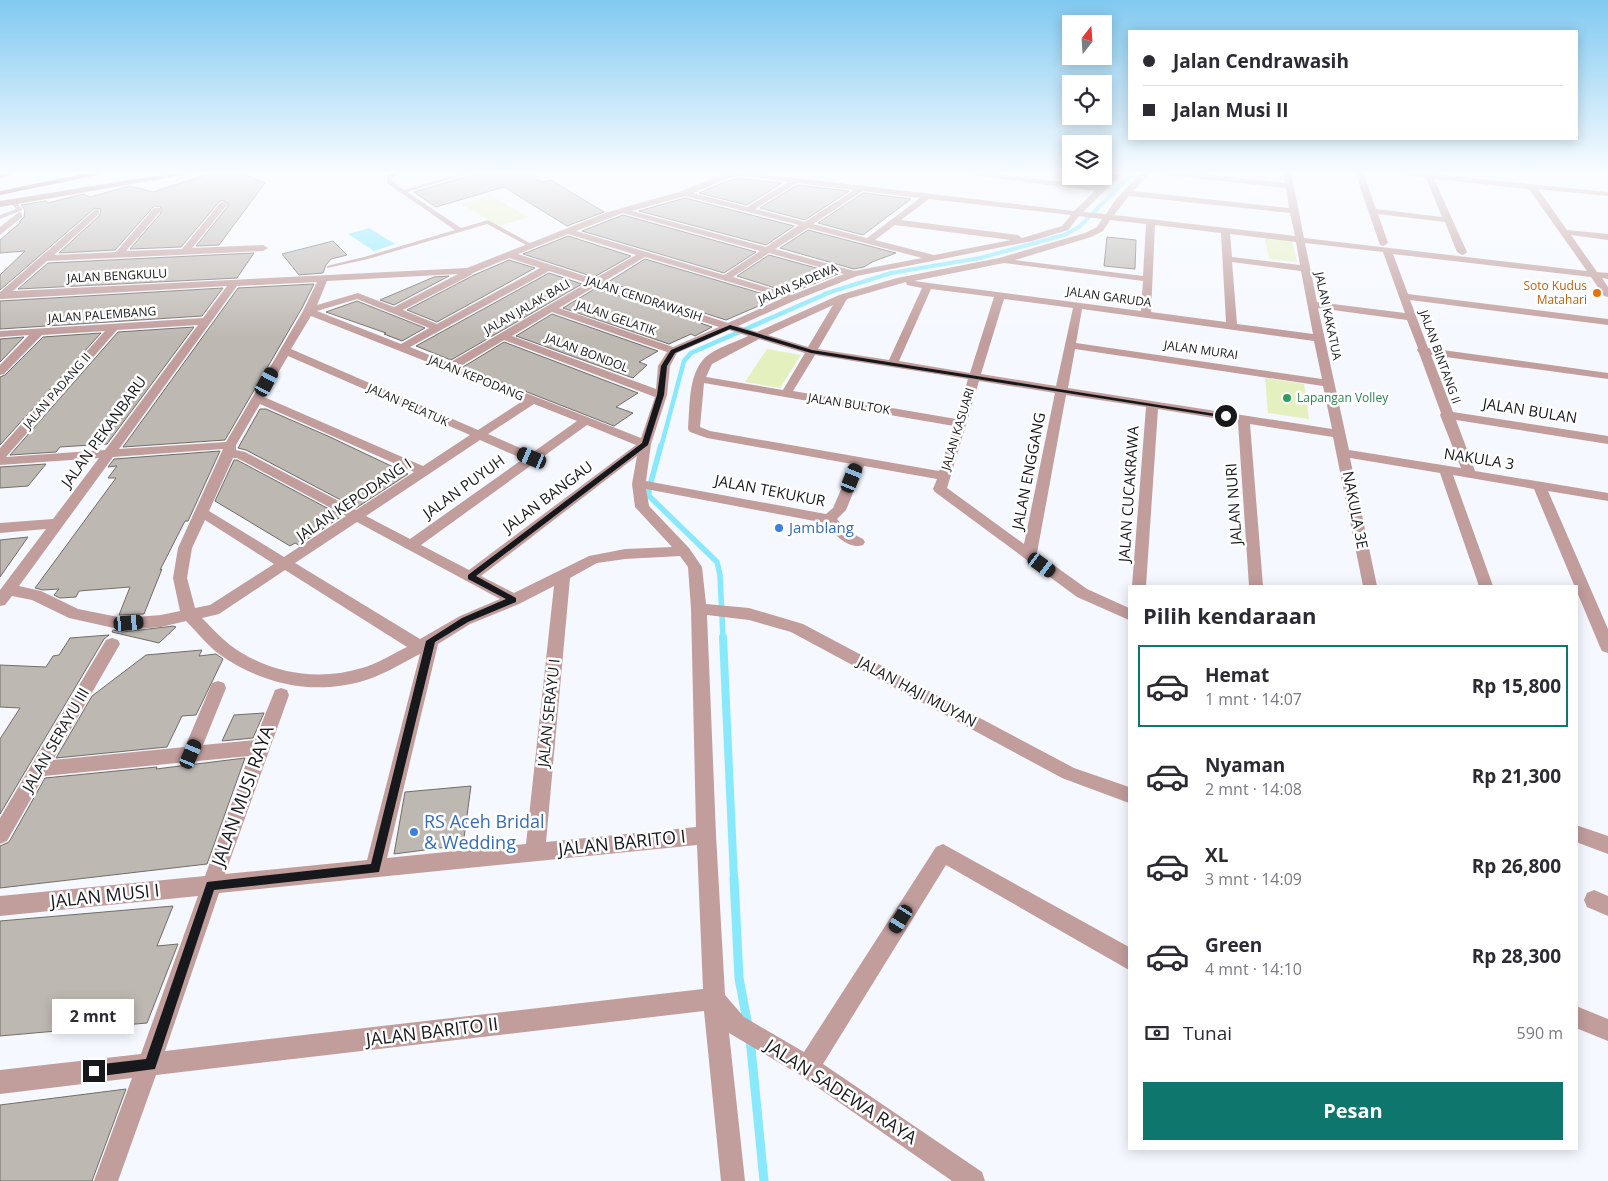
<!DOCTYPE html>
<html lang="id">
<meta charset="utf-8">
<style>
body{margin:0;font-family:"Open Sans",sans-serif;background:#f7f7f7;color:#2b2b33;height:100vh;display:flex;flex-direction:column;font-size:19px;white-space:nowrap}
*{box-sizing:border-box;margin:0}
p{font-size:16px;color:#7c7c81}
.icon{flex:none;width:28px;height:28px;fill:none;stroke:currentColor;stroke-width:2;stroke-linecap:round;stroke-linejoin:round}
.map{position:relative;flex:1;overflow:hidden}
.side{position:absolute;left:1128px;top:585px;width:450px;height:565px;display:flex;flex-direction:column;background:#fff;border-radius:0px;box-shadow:0 2px 12px #0003}
.side>*{flex:none}
.top-card{position:absolute;left:1128px;top:30px;width:450px;height:110px;border-radius:0px;box-shadow:0 2px 12px #0003;display:grid;align-content:center;height:110px;padding:0 15px;background:#fff}
.needle{width:32px;rotate:17deg}
.tools{position:absolute;left:1062px;top:15px;display:grid;gap:10px}
.tools a{display:grid;place-items:center;width:50px;height:50px;border-radius:0px;background:#fff;box-shadow:0 2px 12px #0003;font-size:25px}
.end{position:absolute;width:22px;height:22px;margin:-11px;border:6px solid #17181b;background:#fff;box-shadow:0 0 0 2px #fff}
.from{border-radius:50%}
.bubble{position:absolute;height:35px;border-radius:0px;background:#fff;box-shadow:0 2px 12px #0003;font-size:16px;font-weight:700;line-height:35px;text-align:center}
.car{position:absolute;width:15px;height:30px;margin:-15px -8px;border-radius:6px;box-shadow:0 0 4px 1px #0007;background:linear-gradient(#222 24%,#8ab4d8 0 40%,#222 0 76%,#8ab4d8 0 86%,#222 0)}
.top-card b{display:flex;align-items:center;gap:18px;height:48px;font-size:19px}
.top-card b+b{border-top:1px solid #e1e1e2}
.top-card i{width:12px;height:12px;background:#2b2b33}
ul{padding:0;list-style:none}
li{display:flex;align-items:center;gap:15px;height:82px;margin:0 10px 8px;padding:0 5px;border:2px solid transparent;border-radius:0px}
li div{flex:1}
li b{display:block;font-size:19px}
li em{font-style:normal;font-weight:700}
li.active{border-color:#0f766e}
li>.icon{width:45px;height:45px;stroke-width:1.5}
h2{padding:0 15px;font-size:22px;line-height:60px}
.pay{display:flex;align-items:center;gap:12px;height:55px;padding:0 15px;font-size:19px}
.pay p{margin-inline-start:auto}
.button{display:flex;gap:10px;margin-top:auto;padding:10px 15px}
.button a{flex:1;height:58px;border-radius:0px;background:#0f766e;color:#fff;font-size:20px;font-weight:700;line-height:58px;text-align:center}
.map>svg:first-child{display:block}
.green{fill:#e5f0bf}
.water{fill:#88e8fc}
.lines{fill:none;stroke-linecap:round;stroke-linejoin:round}
.stream-far4{stroke:#88e8fc;stroke-width:4}
.stream-far3{stroke:#88e8fc;stroke-width:4.5}
.stream-far2{stroke:#88e8fc;stroke-width:5.5}
.stream-far1{stroke:#88e8fc;stroke-width:8}
.stream{stroke:#88e8fc;stroke-width:9}
.building{fill:#beb8b2;stroke:#736d67}
.lane{fill:#c19d9c;fill-rule:evenodd}
.street{fill:#c19d9c;fill-rule:evenodd}
.secondary{fill:#a37170;fill-rule:evenodd}
.highway{fill:#793538;fill-rule:evenodd}
.route{fill:#17181b}
.food-dot{fill:#e8710a;stroke:#fff;stroke-width:2}
.leisure-dot{fill:#2e9e5b;stroke:#fff;stroke-width:2}
.shop-dot{fill:#3f7fe0;stroke:#fff;stroke-width:2}
.labels{text-anchor:middle;stroke-width:5;stroke-linejoin:round;paint-order:stroke}
.far-street-label{font-size:12px;fill:#17181b;stroke:#fff}
.far-food-label{font-size:12px;fill:#c56008;stroke:#fff;text-anchor:end}
.far-leisure-label{font-size:12px;fill:#27864d;stroke:#fff;text-anchor:start}
.street-label{font-size:15px;fill:#17181b;stroke:#fff}
.shop-label{font-size:15px;fill:#366cbe;stroke:#fff;text-anchor:start}
.near-street-label{font-size:18px;fill:#17181b;stroke:#fff}
.near-shop-label{font-size:18px;fill:#366cbe;stroke:#fff;text-anchor:start}
</style>
<div class="map">
<svg width="1608" height="1181" viewBox="0 0 1608 1181">
<rect width="100%" height="100%" fill="#f5f8fe"/>
<path class="green" d="M490,195L528,217L499,226L462,204Z
M1265,238L1292,241L1297,262L1269,259Z
M767,349L801,355L780,388L745,382Z
M1265,378L1304,384L1309,419L1268,413Z"/>
<path class="water" d="M369,228L395,244L374,251L348,234Z"/>
<g class="lines">
<path class="stream-far4" d="M824,294L891,273L980,258L1064,235L1079,227L1134,172"/>
<path class="stream-far3" d="M661,447L684,361L691,353L828,293"/>
<path class="stream-far2" d="M661,445L649,489V496L717,562L720,575L723,638"/>
<path class="stream-far1" d="M723,637L734,879"/>
<path class="stream" d="M734,878L739,978L748,1026
M750,1038L764,1181"/>
</g>
<path class="building" d="M215,172H240L265,183L219,245L196,246L228,206V204L222,200L219,202L181,247L130,249L161,213V207L154,206L115,250L59,253L100,215L101,209L95,208L0,290V275L25,251L0,253V240L21,222H19L24,217L25,210L21,205L46,201L48,203L83,194L90,197L130,186L153,192Z
M482,172H536L537,177L534,178L542,182L551,180L604,212L567,226L504,187L436,207L414,192Z
M740,178L782,183L747,205L699,193L727,181Z
M797,185L849,191L805,220L760,208Z
M863,193L911,199L863,235L818,223Z
M685,198L794,226L766,245L639,211Z
M623,215L756,252L724,273L582,231Z
M808,230L896,253L872,262L864,267L854,269L780,248Z
M568,236L631,256L594,277L523,254Z
M1107,237L1136,240L1135,269L1104,266Z
M333,241L347,255L331,259L326,265L323,273L299,275L282,254Z
M254,253L237,278L18,289L48,263Z
M769,255L838,274L791,293L737,276Z
M645,259L777,298L726,320L608,282Z
M509,260L535,268L437,322L407,310L474,275Z
M549,273L582,284L451,360L416,346Z
M449,276L394,305L380,300L434,277Z
M314,284L302,308L225,440L123,447L238,288Z
M223,288L202,316L0,329V301Z
M596,288L712,327L695,336L691,334L669,344L563,308Z
M357,301L425,328L402,341L384,334L386,333L326,312Z
M552,314L658,351L639,362L647,365L633,378L516,336Z
M194,327L107,444L60,447L56,452L10,455L118,332Z
M101,333L0,445V377L5,375L43,337Z
M24,337L0,362V339Z
M504,342L638,393L616,407L633,413L614,426L463,367Z
M260,409H266L330,437L408,474L356,508L246,450L238,448Z
M220,451L188,521H185L160,570L162,569L144,614L119,615L130,587L79,591L76,597L60,598L54,595L59,589L43,590L35,588L116,478H108L117,466L108,467L114,459Z
M234,460H237L342,516L299,545L295,543L290,546L215,501Z
M46,464L28,486L0,488V467Z
M28,537L0,577V540Z
M174,626L176,627L159,643L112,632L113,630L123,632Z
M109,635L104,639L0,814V739L20,708L0,707V665L46,667L53,656L59,655L70,638Z
M202,650L199,656L216,654L223,659L196,715L182,716L167,747L56,758L92,696L146,655Z
M264,713L253,738L222,741L234,715Z
M245,758L207,864L0,888V846L9,842L45,778L157,767L156,769Z
M471,786L463,845L394,854L405,792Z
M173,906L157,946L178,944L147,1023L0,1036V921Z
M126,1089L92,1181H0V1105Z"/>
<g class="lines">
<path class="lane" d="M395,172H402L392,178V181L404,190L465,172H474L407,192L461,228L488,220L535,246L530,247L487,224L368,259L327,268V266L364,257L455,230L387,183V176Z
M11,201H15L23,210L0,219V215L16,209L10,202Z"/>
<path class="street" d="M736,172L797,178L1074,211L1095,191L947,172H976L1100,186L1115,172H1124L1083,212L1106,214L1116,199L1142,172H1151L1133,191L1289,208L1286,188L1156,174L1152,172H1183L1285,183L1283,172H1291L1304,238L1587,271L1529,189L1434,179L1467,252L1465,254L1462,255L1457,252L1445,222L1378,214L1388,243L1383,246L1380,245L1355,172H1363L1376,209L1442,217L1426,178L1383,172H1431L1432,174L1608,192V196L1538,189L1567,230L1608,234V240L1571,235L1597,272L1608,273V279L1602,278L1608,287V297L1604,296L1591,277L1393,254L1408,294L1608,319V325L1410,300L1428,348L1608,373V379L1431,355L1453,412L1608,436V444L1456,420L1475,471L1608,493V501L1548,491L1608,629V653L1602,651L1600,647L1534,489L1453,475L1493,586H1479L1440,473L1350,458L1377,586H1363L1333,437L1250,424L1263,586H1249L1238,422L1158,409L1146,586H1132L1146,407L1066,395L1037,553L1087,589L1129,608V620L1077,597L935,492L933,489L937,479L864,466L846,510L837,519L847,531L863,539L865,542L863,545C847,550 834,533 825,523L646,489L649,506L689,548L702,567L706,604L749,608L803,624L1074,768L1129,787V803L1062,778L791,632L749,620L707,615L716,835L725,995L744,1017L804,1052L936,847L943,844L1129,947V970L946,865L823,1064L982,1172L985,1181H952L800,1075L729,1033L745,1181H721L704,1011L156,1075L118,1181H94L132,1078L0,1094V1070L141,1054L198,896L0,916V896L205,876L249,756L44,776L7,841L0,844V818L106,640L112,638L118,640L120,644L53,760L185,747L210,688L212,683L218,681L224,683L226,688L203,745L255,740L275,690L281,688L287,690L289,695L225,874L367,860L420,654C404,662 388,672 372,678C319,697 264,686 219,654C207,645 197,632 186,621L161,627L123,630L69,618L32,600L12,596L5,605L0,606V590L46,529L0,533V523L53,519L99,458L0,465V448L105,331L42,335L4,374L0,375V365L29,335L0,337V331L203,318L227,286L2,299H0V292L96,209L99,210V214L54,255L116,252L154,208H160V212L126,251L182,249L220,203L223,202L227,205L192,248L263,245L268,248L263,251L47,261L13,291L467,268L608,212L682,191L721,175ZM740,176L788,182L747,207L693,193L726,179ZM797,183L854,190L805,222L755,209ZM863,191L920,198L867,238L813,224ZM685,196L799,225L766,247L632,211ZM1129,196L1290,213L1295,236L1114,215ZM929,199L1071,215L1062,226L1022,238L1018,235L901,220ZM623,213L760,251L724,275L576,231ZM1079,216L1102,219L1097,227L1085,233L999,258L897,278L839,295L757,332L738,326L796,300L857,276L1032,241L1068,230ZM1110,220L1146,224L1143,276L1015,260L1091,237L1103,231ZM895,225L1011,240L934,255L875,240ZM1155,225L1221,233L1226,322L1151,312ZM808,228L922,258L854,271L775,249ZM568,234L636,255L594,279L518,254ZM1230,234L1296,242L1300,265L1232,257ZM1305,243L1383,252L1405,313L1317,302ZM769,253L844,274L792,295L733,277ZM645,257L783,298L728,323L603,282ZM509,258L540,268L437,324L403,310L471,275L473,273ZM1232,262L1301,271L1313,334L1237,324ZM1004,263L1143,281L1141,311L914,281ZM549,271L587,283L449,363L410,347ZM458,274L394,307L358,293L317,305L327,281ZM317,282L303,311L226,442L119,449L237,286ZM906,282L907,285L922,288L889,360L818,349L847,299ZM596,286L719,327L673,347L559,308ZM931,289L994,297L970,373L899,361ZM357,299L429,328L401,344L317,311ZM1004,299L1073,308L1056,386L981,374ZM833,305L808,347L768,335ZM1318,308L1407,320L1418,348L1417,350L1419,353L1441,413L1440,415L1461,468L1349,450ZM1082,309L1314,341L1322,379L1076,343ZM552,312L667,352L658,366L656,389L512,336ZM311,316L524,400L478,430L291,349ZM198,325L105,450L6,457L117,330ZM729,330L748,336C735,343 713,348 703,360C688,377 690,408 688,429L690,432L707,438L852,464L833,508L826,514L646,481L651,444L667,395L670,366L677,353ZM759,339L805,353L783,390L706,377L712,364ZM504,340L655,397L641,438L459,367ZM1075,349L1323,386L1332,429L1068,388ZM815,355L968,379L956,419L793,391ZM288,356L470,435L423,466L264,397ZM979,381L1055,393L1024,544L947,488ZM704,383L954,426L939,471L710,431L700,427ZM260,404L414,472L356,510L245,452L236,450V445ZM534,404L577,421L532,453L488,434ZM587,425L636,445L469,570L421,545ZM480,440L523,459L410,539L366,516ZM223,449L178,548L173,578L180,611L161,615L123,618L78,609L41,591L19,586L113,457ZM637,456L632,484L635,507L672,547L625,549L589,556L514,593L481,576ZM233,458H237L346,516L284,557L209,511ZM205,520L274,564L210,605L195,608L187,578L192,548ZM357,522L500,599L460,616L420,639L295,563ZM680,556L688,567L691,609L696,827L546,842L570,578L597,563L625,559ZM285,570L407,647C392,654 377,664 362,668C316,682 268,673 230,645C220,637 211,627 202,618L219,614ZM554,586L526,844L387,858L438,644L470,624L519,604ZM697,845L703,989L165,1051L219,893Z
M19,212L22,213V217L0,235V227Z
M1576,825L1608,836V854L1576,842Z
M1594,890L1608,896V916L1587,907L1584,900L1587,893Z
M1576,1006L1608,1019V1041L1576,1028Z"/>
<path class="secondary" d="M179,172H200L0,207V201Z"/>
<path class="highway" d="M5,172H21L0,178V174Z
M93,172H112L0,195V191Z"/>
</g>
<linearGradient id="sky" x2="0" y2="1"><stop stop-color="#81c9f0"/><stop offset="0.51" stop-color="#fafcff"/><stop offset="1" stop-color="#fafcff" stop-opacity="0"/></linearGradient>
<rect width="1608" height="338" fill="url(#sky)"/>
<path class="route" d="M730,325L812,350L1229,416L1226,418L811,353L730,329L675,353L667,366L664,395L648,445L476,576L516,598V602L468,622L435,642L379,872L214,890L155,1069L94,1077L90,1075L88,1071L90,1066L94,1065L146,1059L207,882L371,864L426,641L462,618L506,599L468,579V575L642,443L657,395L661,366L671,350Z"/>
<circle class="food-dot" cx="1597" cy="293" r="5"/>
<circle class="leisure-dot" cx="1287" cy="398" r="5"/>
<g class="shop-dot">
<circle cx="779" cy="528" r="5"/>
<circle cx="414" cy="832" r="5"/>
</g>
<g class="labels">
<g class="far-street-label">
<text transform="translate(117 276) rotate(-3)" y="4">JALAN BENGKULU</text>
<text transform="translate(798 284) rotate(-23)" y="4">JALAN SADEWA</text>
<text transform="translate(1109 297) rotate(8)" y="4">JALAN GARUDA</text>
<text transform="translate(644 299) rotate(18)" y="4">JALAN CENDRAWASIH</text>
<text transform="translate(527 307) rotate(-30)" y="4">JALAN JALAK BALI</text>
<text transform="translate(102 315) rotate(-4)" y="4">JALAN PALEMBANG</text>
<text transform="translate(1328 316) rotate(78)" y="4">JALAN KAKATUA</text>
<text transform="translate(616 318) rotate(19)" y="4">JALAN GELATIK</text>
<text transform="translate(1201 350) rotate(8)" y="4">JALAN MURAI</text>
<text transform="translate(587 353) rotate(21)" y="4">JALAN BONDOL</text>
<text transform="translate(1440 357) rotate(70)" y="4">JALAN BINTANG II</text>
<text transform="translate(476 378) rotate(22)" y="4">JALAN KEPODANG</text>
<text transform="translate(57 391) rotate(-49)" y="4">JALAN PADANG II</text>
<text transform="translate(849 404) rotate(9)" y="4">JALAN BULTOK</text>
<text transform="translate(408 405) rotate(24)" y="4">JALAN PELATUK</text>
<text transform="translate(958 429) rotate(-73)" y="4">JALAN KASUARI</text>
</g>
<g class="far-food-label">
<text x="1587" y="290">Soto Kudus<tspan x="1587" dy="14">Matahari</tspan></text>
</g>
<g class="far-leisure-label">
<text x="1297" y="402">Lapangan Volley</text>
</g>
<g class="street-label">
<text transform="translate(1530 411) rotate(9)" y="5">JALAN BULAN</text>
<text transform="translate(104 432) rotate(-54)" y="5">JALAN PEKANBARU</text>
<text transform="translate(1479 459) rotate(9)" y="5">NAKULA 3</text>
<text transform="translate(1029 471) rotate(-79)" y="5">JALAN ENGGANG</text>
<text transform="translate(464 487) rotate(-36)" y="5">JALAN PUYUH</text>
<text transform="translate(770 491) rotate(11)" y="5">JALAN TEKUKUR</text>
<text transform="translate(1129 494) rotate(-86)" y="5">JALAN CUCAKRAWA</text>
<text transform="translate(548 497) rotate(-37)" y="5">JALAN BANGAU</text>
<text transform="translate(354 500) rotate(-34)" y="5">JALAN KEPODANG I</text>
<text transform="translate(1234 504) rotate(-94)" y="5">JALAN NURI</text>
<text transform="translate(1355 510) rotate(79)" y="5">NAKULA 3E</text>
<text transform="translate(917 692) rotate(28)" y="5">JALAN HAJI MUYAN</text>
<text transform="translate(549 713) rotate(-84)" y="5">JALAN SERAYU I</text>
<text transform="translate(56 740) rotate(-60)" y="5">JALAN SERAYU III</text>
</g>
<g class="shop-label">
<text x="789" y="533">Jamblang</text>
</g>
<g class="near-street-label">
<text transform="translate(243 796) rotate(-70)" y="6">JALAN MUSI RAYA</text>
<text transform="translate(622 843) rotate(-6)" y="6">JALAN BARITO I</text>
<text transform="translate(105 896) rotate(-6)" y="6">JALAN MUSI I</text>
<text transform="translate(432 1032) rotate(-7)" y="6">JALAN BARITO II</text>
<text transform="translate(841 1092) rotate(33)" y="6">JALAN SADEWA RAYA</text>
</g>
<g class="near-shop-label">
<text x="424" y="828">RS Aceh Bridal<tspan x="424" dy="21">&amp; Wedding</tspan></text>
</g>
</g>
</svg>
<div class="tools">
<a><svg class="needle" viewBox="-14 -14 28 28"><path d="M0-13l5 13h-10z" fill="#e53935"/><path d="M0 13l5-13h-10z" fill="#7c7c81"/></svg></a>
<a><svg class="icon" aria-label="locate" viewBox="0 0 24 24"><circle cx="12" cy="12" r="6"/><path d="M12 2v4M12 18v4M2 12h4M18 12h4"/></svg></a>
<a><svg class="icon" aria-label="layers" viewBox="0 0 24 24"><path d="M12 4l9 5-9 5-9-5zM3 14l9 5 9-5"/></svg></a>
</div>
<i class="end from" style="left:1226px;top:416px"></i>
<i class="end" style="left:94px;top:1071px"></i>
<div class="bubble" style="left:52px;top:999px;width:82px">2 mnt</div>
<i class="car" style="left:267px;top:382px;rotate:28deg"></i>
<i class="car" style="left:532px;top:458px;rotate:293deg"></i>
<i class="car" style="left:852px;top:478px;rotate:22deg"></i>
<i class="car" style="left:1042px;top:565px;rotate:126deg"></i>
<i class="car" style="left:129px;top:623px;rotate:85deg"></i>
<i class="car" style="left:191px;top:754px;rotate:23deg"></i>
<i class="car" style="left:901px;top:919px;rotate:212deg"></i>
<div class="top-card">
<b><i class="from"></i>Jalan Cendrawasih</b>
<b><i></i>Jalan Musi II</b>
</div>
<section class="side">
<h2>Pilih kendaraan</h2>
<ul>
<li class="active"><svg class="icon" aria-label="car" viewBox="0 0 24 24"><path d="M5 17H2v-5l4-1 3-4h7l3 4 3 1v5h-3M9 17h6M6 11h13"/><circle cx="7" cy="17" r="2"/><circle cx="17" cy="17" r="2"/></svg><div><b>Hemat</b><p>1 mnt · 14:07</p></div><em>Rp 15,800</em></li>
<li><svg class="icon" aria-label="car" viewBox="0 0 24 24"><path d="M5 17H2v-5l4-1 3-4h7l3 4 3 1v5h-3M9 17h6M6 11h13"/><circle cx="7" cy="17" r="2"/><circle cx="17" cy="17" r="2"/></svg><div><b>Nyaman</b><p>2 mnt · 14:08</p></div><em>Rp 21,300</em></li>
<li><svg class="icon" aria-label="car" viewBox="0 0 24 24"><path d="M5 17H2v-5l4-1 3-4h7l3 4 3 1v5h-3M9 17h6M6 11h13"/><circle cx="7" cy="17" r="2"/><circle cx="17" cy="17" r="2"/></svg><div><b>XL</b><p>3 mnt · 14:09</p></div><em>Rp 26,800</em></li>
<li><svg class="icon" aria-label="car" viewBox="0 0 24 24"><path d="M5 17H2v-5l4-1 3-4h7l3 4 3 1v5h-3M9 17h6M6 11h13"/><circle cx="7" cy="17" r="2"/><circle cx="17" cy="17" r="2"/></svg><div><b>Green</b><p>4 mnt · 14:10</p></div><em>Rp 28,300</em></li>
</ul>
<div class="pay"><svg class="icon" aria-label="cash" viewBox="0 0 24 24"><path d="M3 7h18v10H3z"/><circle cx="12" cy="12" r="2"/></svg>Tunai<p>590 m</p></div>
<div class="button"><a>Pesan</a></div>
</section>
</div>
